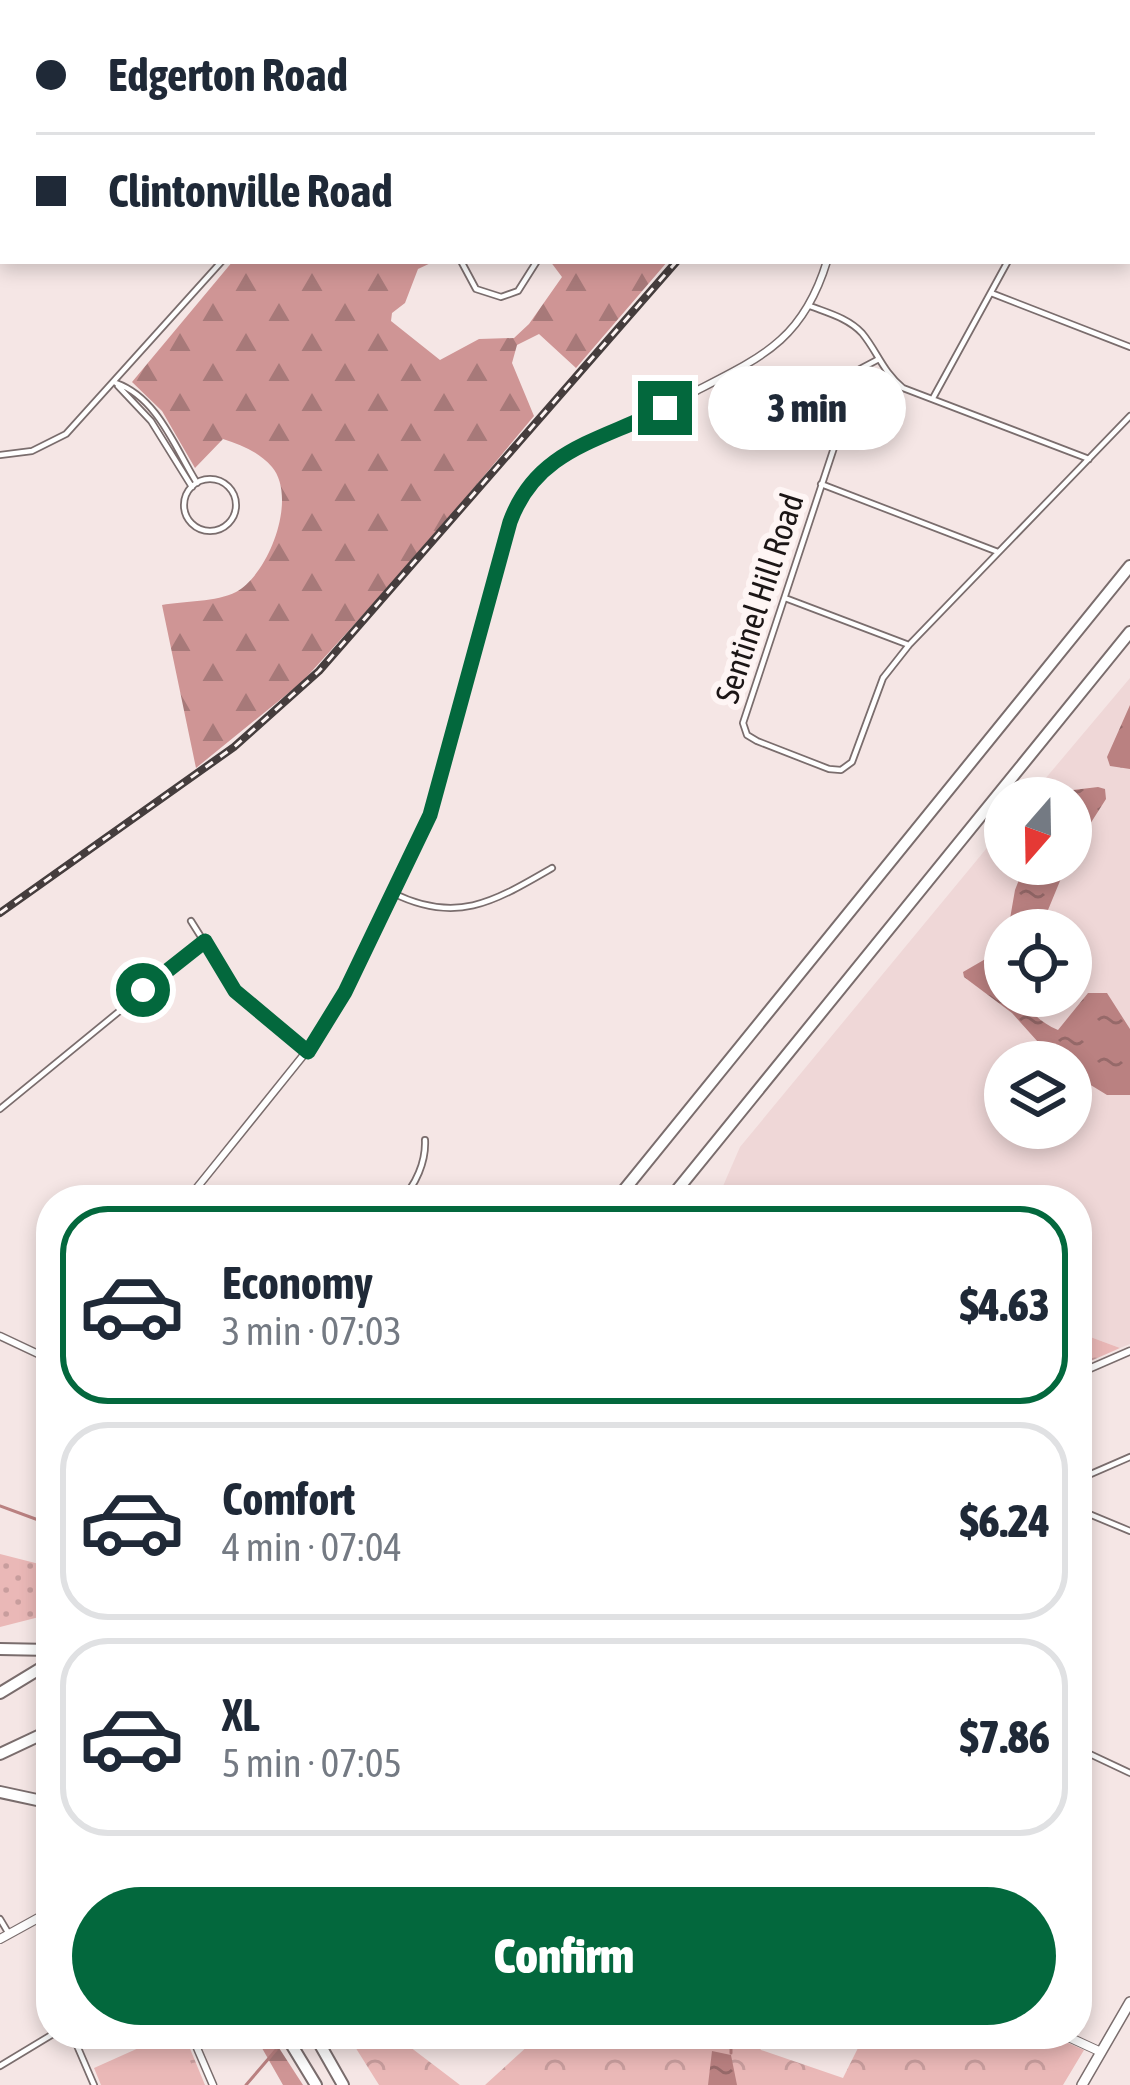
<!DOCTYPE html>
<meta charset="utf-8">
<style>
body{margin:0;font-family:"Asap Condensed",sans-serif;background:#f6f6f7;color:#1f2937;height:100vh;display:flex;flex-direction:column;font-size:45px;white-space:nowrap}
*{box-sizing:border-box;margin:0}
p{font-size:39px;color:#747a83}
.icon{flex:none;width:66px;height:66px;fill:none;stroke:currentColor;stroke-width:2;stroke-linecap:round;stroke-linejoin:round}
.map{position:relative;flex:1;overflow:hidden}
.panel{position:absolute;left:36px;top:1185px;width:1056px;height:864px;display:flex;flex-direction:column;background:#fff;border-radius:48px;box-shadow:0 6px 18px #0003}
.panel>*{flex:none}
.guide{position:absolute;left:0px;top:0px;width:1131px;height:264px;box-shadow:0 6px 18px #0003;display:grid;align-content:center;height:264px;padding:0 36px;background:#fff}
.needle{width:78px;rotate:200deg}
.controls{position:absolute;left:984px;top:777px;display:grid;gap:24px}
.controls a{display:grid;place-items:center;width:108px;height:108px;border-radius:50%;background:#fff;box-shadow:0 6px 18px #0003;font-size:60px}
.end{position:absolute;width:54px;height:54px;margin:-27px;border:15px solid #03683d;background:#fff;box-shadow:0 0 0 6px #fff}
.from{border-radius:50%}
.bubble{position:absolute;height:84px;border-radius:42px;background:#fff;box-shadow:0 6px 18px #0003;font-size:39px;font-weight:800;line-height:84px;text-align:center}
.guide b{display:flex;align-items:center;gap:42px;height:114px;font-size:45px}
.guide b+b{border-top:3px solid #e0e1e3}
.guide i{width:30px;height:30px;background:#1f2937}
ul{padding:21px 0 0;list-style:none}
li{display:flex;align-items:center;gap:36px;height:198px;margin:0 24px 18px;padding:0 12px;border:6px solid #e0e1e3;border-radius:48px}
li div{flex:1}
li b{display:block;font-size:45px}
li em{font-style:normal;font-weight:800}
li.active{border-color:#03683d}
li>.icon{width:108px;height:108px;stroke-width:1.5}
.primary-button{display:flex;gap:24px;margin-top:auto;padding:24px 36px}
.primary-button a{flex:1;height:138px;border-radius:72px;background:#03683d;color:#fff;font-size:48px;font-weight:800;line-height:138px;text-align:center}
.map>svg:first-child{display:block}
.built{fill:#efd7d7;fill-rule:evenodd}
.grass{fill:url(#grass-dots)}
.forest{fill:url(#forest-firs)}
.park{fill:url(#park-crowns)}
.pitch{fill:#eab8b7}
.water{fill:url(#water-ripples)}
.lines{fill:none;stroke-linecap:round;stroke-linejoin:round}
.stream{stroke:#ba8181;stroke-width:3}
.minor-casing{stroke:#7a6d6d;stroke-width:8}
.tertiary-casing{stroke:#7a6d6d;stroke-width:9}
.secondary-casing{stroke:#7a6d6d;stroke-width:10}
.primary-casing{stroke:#7a6d6d;stroke-width:12}
.motorway-casing{stroke:#7a6d6d;stroke-width:14}
.minor{stroke:#fff;stroke-width:4.5}
.tertiary{stroke:#fff;stroke-width:6}
.secondary{stroke:#fff;stroke-width:8}
.primary{stroke:#fff;stroke-width:9}
.motorway{stroke:#fff;stroke-width:10}
.rail-casing{stroke:#453d3d;stroke-width:8}
.rail{stroke:#fef5f4;stroke-width:3;stroke-dasharray:9;stroke-linecap:butt}
.route{stroke:#03683d;stroke-width:15}
.labels{text-anchor:middle;stroke-width:12;stroke-linejoin:round;paint-order:stroke}
.street-label{font-size:33px;fill:#1c1616;stroke:#fef5f4}
</style>
<div class="map">
<svg width="1130" height="2085" viewBox="0 0 1130 2085">
<defs>
<pattern id="grass-dots" width="8" height="8" patternUnits="userSpaceOnUse" patternTransform="scale(3)"><rect width="8" height="8" fill="#eab8b7"/><path d="M2 2h.1M6 6h.1" fill="none" stroke="#c89d9d" stroke-width="1.8" stroke-linecap="round"/></pattern>
<pattern id="forest-firs" width="22" height="20" patternUnits="userSpaceOnUse" patternTransform="scale(3)"><rect width="22" height="20" fill="#cf9595"/><path d="M5 1l3.5 6h-7zM16 11l3.5 6h-7z" fill="#a77979"/></pattern>
<pattern id="park-crowns" width="20" height="18" patternUnits="userSpaceOnUse" patternTransform="scale(3)"><rect width="20" height="18" fill="#eab8b7"/><path d="M2 6a3 3 0 1 1 6 0M12 15a3 3 0 1 1 6 0" fill="none" stroke="#c89d9d"/></pattern>
<pattern id="water-ripples" width="26" height="14" patternUnits="userSpaceOnUse" patternTransform="scale(3)"><rect width="26" height="14" fill="#ba8181"/><path d="M2 4q2-2 4 0t4 0M15 11q2-2 4 0t4 0" fill="none" stroke="#966969"/></pattern>
</defs>
<rect width="100%" height="100%" fill="#f5e6e5"/>
<path class="built" d="M1130,678V1344L1120,1348L1077,1332V1200H739L720,1193L740,1147L1005,826V864H1071V798H1029ZM1005,930H1071V996H1005ZM1005,1062H1071V1128H1005Z"/>
<path class="grass" d="M0,1554L51,1567V1614L0,1627Z"/>
<path class="forest" d="M201,0H623L626,3H203Z
M233,261H435L418,269L405,303L392,313L391,321L440,360L479,339L514,338L529,324L562,277L550,261H668L576,368L539,334L517,345L512,363L534,416L422,550L302,682L196,768L162,605C183,601 217,602 236,592C269,574 298,498 272,467C259,452 242,445 223,439L195,468L162,411L132,382Z
M254,2034H270L303,2085H283Z"/>
<path class="park" d="M1077,1332L1120,1348L1077,1367Z
M170,2034H184L205,2085H101L94,2068Z
M347,2034H393L460,2085H379Z
M541,2034H750L761,2050L843,2078L865,2034H1048L1084,2050L1063,2085H485Z"/>
<path class="pitch" d="M174,2036L181,2039L200,2085H118L108,2066Z"/>
<path class="water" d="M1130,705V769L1110,766L1107,757Z
M1098,787L1105,789L1106,799L1071,854V798H1062L1073,790Z
M1025,864H1067L1048,910L1049,930H1008L1015,890Z
M1005,941V996H1025L1024,1001C1033,1015 1042,1023 1058,1030L1088,993H1107L1130,1029V1095H1107L1071,1073V1062H1056L1012,1013L964,977L963,972L1001,950Z
M712,2051L731,2055L737,2085H708Z"/>
<g class="lines">
<path class="stream" d="M0,1506L41,1521L51,1537
M678,2034L684,2044L691,2043L703,2034
M722,2034L731,2045V2053
M246,2085L276,2050"/>
<defs>
<path id="minor" d="M1048,2V3
M1128,7L1130,2
M1128,91L1130,92
M0,116L3,114
M1128,220H1130
M461,261L476,289L501,297L518,291L537,261
M991,293L1130,347
M810,306C828,313 848,318 862,333C877,351 883,372 903,388L1089,459
M877,360L860,369L743,723L747,735L757,741L829,769L841,770L852,762L883,678L909,645L1130,416
M116,383C158,398 175,448 197,483
M118,386L151,421L192,487
M933,398L1008,261
M0,455L32,451L66,434L222,261
M184 505a26 26 0 1 1 52 0a26 26 0 1 1-52 0Z
M821,484L998,552
M785,598L909,645
M393,893C457,925 495,901 552,868
M191,921L235,991L307,1052
M0,1109L205,941
M400,1200C416,1186 426,1161 425,1140
M1077,1480L1130,1457
M1077,1509L1130,1531
M1077,1748L1130,1773
M0,1919L9,1934
M72,2034L94,2085
M0,2066L53,2034"/>
<path id="tertiary" d="M912,3L913,0
M187,1200L327,1026L418,842L438,791L510,522C531,461 566,455 619,431C645,419 669,405 694,392C762,357 803,340 827,261
M0,1336L51,1360
M1077,1374L1130,1351
M191,2034L213,2085"/>
<path id="secondary" d="M0,1939L51,1911
M1062,2034L1101,2052"/>
<path id="primary" d="M1082,2085L1130,2002"/>
<path id="motorway" d="M616,1200L1130,566
M669,1200L1130,632
M0,1649L51,1650
M0,1693L51,1662
M0,1754L51,1730
M0,1792L51,1803
M285,2034L316,2085
M314,2034L343,2085"/>
</defs>
<use href="#minor" class="minor-casing"/>
<use href="#tertiary" class="tertiary-casing"/>
<use href="#secondary" class="secondary-casing"/>
<use href="#primary" class="primary-casing"/>
<use href="#motorway" class="motorway-casing"/>
<use href="#minor" class="minor"/>
<use href="#tertiary" class="tertiary"/>
<use href="#secondary" class="secondary"/>
<use href="#primary" class="primary"/>
<use href="#motorway" class="motorway"/>
<defs>
<path id="rail" d="M899,3L902,0
M0,913L234,747L319,671L677,261"/>
</defs>
<use href="#rail" class="rail-casing"/>
<use href="#rail" class="rail"/>
</g>
<g class="lines">
<path class="route" d="M143,990L205,941L235,991L308,1052L345,992L430,815L510,522C537,448 602,441 665,408"/>
</g>
<g class="labels">
<g class="street-label">
<text transform="translate(759 598) rotate(-72)" y="12">Sentinel Hill Road</text>
</g>
</g>
</svg>
<div class="controls">
<a><svg class="needle" viewBox="-14 -14 28 28"><path d="M0-13l5 13h-10z" fill="#e53935"/><path d="M0 13l5-13h-10z" fill="#747a83"/></svg></a>
<a><svg class="icon" aria-label="locate" viewBox="0 0 24 24"><circle cx="12" cy="12" r="6"/><path d="M12 2v4M12 18v4M2 12h4M18 12h4"/></svg></a>
<a><svg class="icon" aria-label="layers" viewBox="0 0 24 24"><path d="M12 4l9 5-9 5-9-5zM3 14l9 5 9-5"/></svg></a>
</div>
<i class="end from" style="left:143px;top:990px"></i>
<i class="end" style="left:665px;top:408px"></i>
<div class="bubble" style="left:708px;top:366px;width:198px">3 min</div>
<div class="guide">
<b><i class="from"></i>Edgerton Road</b>
<b><i></i>Clintonville Road</b>
</div>
<section class="panel">
<ul>
<li class="active"><svg class="icon" aria-label="car" viewBox="0 0 24 24"><path d="M5 17H2v-5l4-1 3-4h7l3 4 3 1v5h-3M9 17h6M6 11h13"/><circle cx="7" cy="17" r="2"/><circle cx="17" cy="17" r="2"/></svg><div><b>Economy</b><p>3 min · 07:03</p></div><em>$4.63</em></li>
<li><svg class="icon" aria-label="car" viewBox="0 0 24 24"><path d="M5 17H2v-5l4-1 3-4h7l3 4 3 1v5h-3M9 17h6M6 11h13"/><circle cx="7" cy="17" r="2"/><circle cx="17" cy="17" r="2"/></svg><div><b>Comfort</b><p>4 min · 07:04</p></div><em>$6.24</em></li>
<li><svg class="icon" aria-label="car" viewBox="0 0 24 24"><path d="M5 17H2v-5l4-1 3-4h7l3 4 3 1v5h-3M9 17h6M6 11h13"/><circle cx="7" cy="17" r="2"/><circle cx="17" cy="17" r="2"/></svg><div><b>XL</b><p>5 min · 07:05</p></div><em>$7.86</em></li>
</ul>
<div class="primary-button"><a>Confirm</a></div>
</section>
</div>
